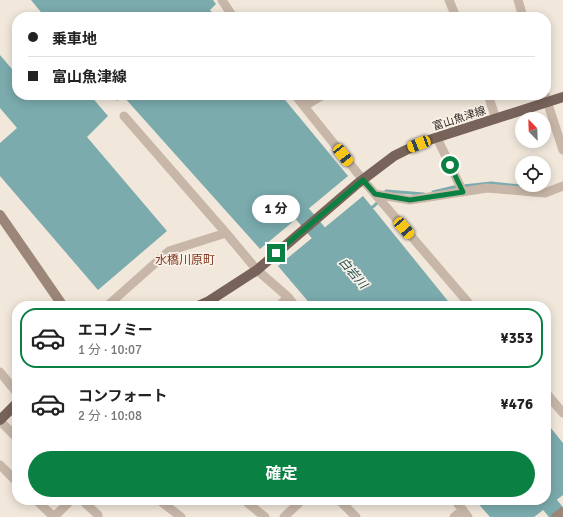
<!DOCTYPE html>
<html lang="ja">
<meta charset="utf-8">
<style>
body{margin:0;font-family:Signika,"Noto Sans JP",sans-serif;background:#f2f2f2;color:#222;height:100vh;display:flex;flex-direction:column;font-size:15px;white-space:nowrap}
*{box-sizing:border-box;margin:0}
p{font-size:13px;color:#767676}
.icon{flex:none;width:22px;height:22px;fill:none;stroke:currentColor;stroke-width:2;stroke-linecap:round;stroke-linejoin:round}
.map{position:relative;flex:1;overflow:hidden}
.sheet{position:absolute;left:12px;top:301px;width:539px;height:204px;display:flex;flex-direction:column;background:#fff;border-radius:16px;box-shadow:0 2px 10px #0003}
.sheet>*{flex:none}
.banner{position:absolute;left:12px;top:12px;width:539px;height:88px;border-radius:16px;box-shadow:0 2px 10px #0003;display:grid;align-content:center;height:88px;padding:0 16px;background:#fff}
.needle{width:26px;rotate:337deg}
.controls{position:absolute;left:515px;top:112px;display:grid;gap:8px}
.controls a{display:grid;place-items:center;width:36px;height:36px;border-radius:50%;background:#fff;box-shadow:0 2px 10px #0003;font-size:20px}
.end{position:absolute;width:18px;height:18px;margin:-9px;border:5px solid #0b8043;background:#fff;box-shadow:0 0 0 2px #fff}
.from{border-radius:50%}
.bubble{position:absolute;height:28px;border-radius:14px;background:#fff;box-shadow:0 2px 10px #0003;font-size:13px;font-weight:700;line-height:28px;text-align:center}
.car{position:absolute;width:12px;height:24px;margin:-12px -6px;border-radius:5px;box-shadow:0 0 3px 1px #0007;background:linear-gradient(#f5c518 24%,#345 0 40%,#f5c518 0 76%,#345 0 86%,#f5c518 0)}
.banner b{display:flex;align-items:center;gap:14px;height:38px;font-size:15px}
.banner b+b{border-top:1px solid #e0e0e0}
.banner i{width:10px;height:10px;background:#222}
ul{padding:7px 0 0;list-style:none}
li{display:flex;align-items:center;gap:12px;height:60px;margin:0 8px 6px;padding:0 8px;border:2px solid transparent;border-radius:16px}
li div{flex:1}
li b{display:block;font-size:15px}
li em{font-style:normal;font-weight:700}
li.active{border-color:#0b8043}
li>.icon{width:36px;height:36px;stroke-width:1.5}
.primary-button{display:flex;gap:8px;margin-top:auto;padding:8px 16px}
.primary-button a{flex:1;height:46px;border-radius:24px;background:#0b8043;color:#fff;font-size:16px;font-weight:700;line-height:46px;text-align:center}
.map>svg:first-child{display:block}
.water{fill:#7babad}
.lines{fill:none;stroke-linecap:round;stroke-linejoin:round}
.stream{stroke:#7babad;stroke-width:3}
.river{stroke:#7babad;stroke-width:17}
.street{stroke:#c8b7a8;stroke-width:9}
.secondary{stroke:#9c8679;stroke-width:10}
.primary{stroke:#776359;stroke-width:10}
.route{stroke:#0b8043;stroke-width:5}
.labels{text-anchor:middle;stroke-width:3.5;stroke-linejoin:round;paint-order:stroke}
.street-label{font-size:11px;fill:#352c28;stroke:#f9f1e7}
.neighbourhood-label{font-size:12px;fill:#813a24;stroke:#f9f1e7}
.water-label{font-size:12px;font-style:italic;fill:#1f5155;stroke:#f9f1e7}
</style>
<div class="map">
<svg width="563" height="517" viewBox="0 0 563 517">
<rect width="100%" height="100%" fill="#f1e7db"/>
<path class="water" d="M31,0H213L216,4L210,10L216,17H45Z
M0,55L17,75V95H90L108,116L87,137L167,231L98,290L0,176V143L17,128L0,108Z
M112,95H281L348,176L260,249L123,96L117,101Z
M363,196L452,306H312L278,266Z
M546,422L563,443V495L534,517H490L475,500H546Z"/>
<g class="lines">
<path class="stream" d="M433,192L454,187L491,183L521,186
M385,193L386,191L424,194
M369,209L374,206L379,201"/>
<path class="river" d="M288,197L333,250
M546,500L560,517"/>
<path class="street" d="M222,0L233,17
M449,0L456,17
M518,0L523,17
M295,95L363,180L471,306
M488,95L496,119
M545,95L563,150
M304,106L323,95
M124,116L226,233
M437,138L463,192
M375,194L410,200L487,188L545,193L563,186
M107,306L169,251L226,233L257,270L288,297L295,306
M279,306L288,297
M0,372L17,393
M546,393L563,413
M0,421L17,438
M0,465L17,482
M36,500L54,517
M82,500L98,515
M159,500L181,517
M244,500L265,517
M339,500L356,517
M455,500L468,517
M54,517L71,500
M284,517L302,500
M454,517L463,510"/>
<path class="secondary" d="M0,215L63,306
M556,517L563,512"/>
<path class="primary" d="M198,306L209,301L257,270L357,184L394,156L406,150L432,139L563,97
M0,420L17,403"/>
</g>
<g class="lines">
<path class="route" d="M276,253L363,180L375,194L410,200L463,192L450,165"/>
</g>
<g class="labels">
<g class="street-label">
<text transform="translate(459 118) rotate(-18)" y="4">富山魚津線</text>
</g>
<g class="neighbourhood-label">
<text x="185" y="264">水橋川原町</text>
</g>
<g class="water-label">
<text transform="translate(353 273) rotate(49)" y="4">白岩川</text>
</g>
</g>
</svg>
<div class="controls">
<a><svg class="needle" viewBox="-14 -14 28 28"><path d="M0-13l5 13h-10z" fill="#e53935"/><path d="M0 13l5-13h-10z" fill="#767676"/></svg></a>
<a><svg class="icon" aria-label="locate" viewBox="0 0 24 24"><circle cx="12" cy="12" r="6"/><path d="M12 2v4M12 18v4M2 12h4M18 12h4"/></svg></a>
</div>
<i class="end from" style="left:450px;top:165px"></i>
<i class="end" style="left:276px;top:253px"></i>
<div class="bubble" style="left:252px;top:195px;width:48px">1 分</div>
<i class="car" style="left:419px;top:144px;rotate:249deg"></i>
<i class="car" style="left:343px;top:155px;rotate:142deg"></i>
<i class="car" style="left:404px;top:228px;rotate:139deg"></i>
<div class="banner">
<b><i class="from"></i>乗車地</b>
<b><i></i>富山魚津線</b>
</div>
<section class="sheet">
<ul>
<li class="active"><svg class="icon" aria-label="car" viewBox="0 0 24 24"><path d="M5 17H2v-5l4-1 3-4h7l3 4 3 1v5h-3M9 17h6M6 11h13"/><circle cx="7" cy="17" r="2"/><circle cx="17" cy="17" r="2"/></svg><div><b>エコノミー</b><p>1 分 · 10:07</p></div><em>¥353</em></li>
<li><svg class="icon" aria-label="car" viewBox="0 0 24 24"><path d="M5 17H2v-5l4-1 3-4h7l3 4 3 1v5h-3M9 17h6M6 11h13"/><circle cx="7" cy="17" r="2"/><circle cx="17" cy="17" r="2"/></svg><div><b>コンフォート</b><p>2 分 · 10:08</p></div><em>¥476</em></li>
</ul>
<div class="primary-button"><a>確定</a></div>
</section>
</div>
